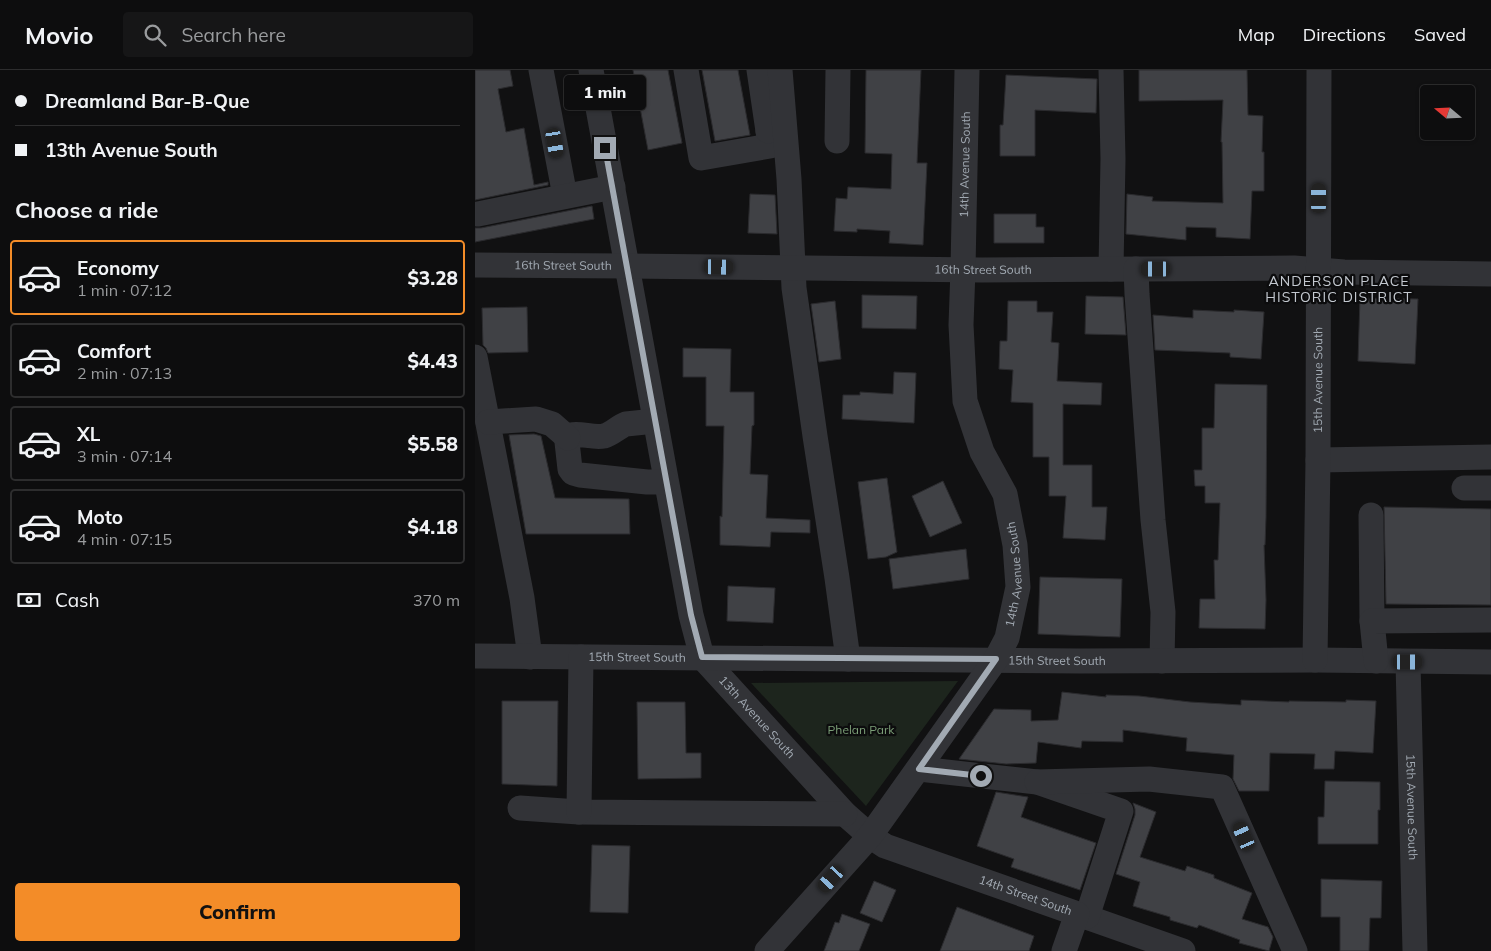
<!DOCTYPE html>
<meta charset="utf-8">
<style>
body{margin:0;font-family:Mulish,sans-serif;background:#161617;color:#f1f3f6;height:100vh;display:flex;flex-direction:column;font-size:19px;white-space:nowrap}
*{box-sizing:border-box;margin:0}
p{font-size:16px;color:#9a9c9e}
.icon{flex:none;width:28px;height:28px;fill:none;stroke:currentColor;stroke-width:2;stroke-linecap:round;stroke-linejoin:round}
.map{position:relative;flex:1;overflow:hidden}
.side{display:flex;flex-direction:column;background:#0d0d0e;width:475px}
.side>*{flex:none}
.top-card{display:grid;align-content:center;height:110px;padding:0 15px;background:#0d0d0e}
.needle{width:32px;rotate:289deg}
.controls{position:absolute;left:945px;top:15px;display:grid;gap:10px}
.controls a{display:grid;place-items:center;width:55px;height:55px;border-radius:5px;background:#0d0d0e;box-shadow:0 1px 4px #0004,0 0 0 1px #2d2d2e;font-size:25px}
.end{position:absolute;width:22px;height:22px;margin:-11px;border:6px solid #a2aab3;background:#111;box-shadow:0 0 0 2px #111}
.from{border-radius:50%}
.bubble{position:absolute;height:35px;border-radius:5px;background:#0d0d0e;box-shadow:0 1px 4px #0004,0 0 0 1px #2d2d2e;font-size:16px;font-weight:800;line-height:35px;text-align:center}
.car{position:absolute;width:15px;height:30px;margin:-15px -8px;border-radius:6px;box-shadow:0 0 4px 1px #0007;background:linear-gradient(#222 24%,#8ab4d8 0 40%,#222 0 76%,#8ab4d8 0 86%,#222 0)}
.top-card b{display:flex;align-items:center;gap:18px;height:48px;font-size:19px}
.top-card b+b{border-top:1px solid #2d2d2e}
.top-card i{width:12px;height:12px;background:#f1f3f6}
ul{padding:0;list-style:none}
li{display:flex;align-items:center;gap:15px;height:75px;margin:0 10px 8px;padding:0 5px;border:2px solid #2d2d2e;border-radius:5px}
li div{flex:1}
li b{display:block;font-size:19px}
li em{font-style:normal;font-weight:800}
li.selected{border-color:#f38c28}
li>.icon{width:45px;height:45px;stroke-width:1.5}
h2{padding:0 15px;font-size:22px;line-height:60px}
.pay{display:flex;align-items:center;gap:12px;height:55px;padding:0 15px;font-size:19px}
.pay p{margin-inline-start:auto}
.action{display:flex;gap:10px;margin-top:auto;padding:10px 15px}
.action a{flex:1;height:58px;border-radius:5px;background:#f38c28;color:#111;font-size:20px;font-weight:800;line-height:58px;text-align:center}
header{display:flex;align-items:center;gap:30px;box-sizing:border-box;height:70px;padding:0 25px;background:#0d0d0e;border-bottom:1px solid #2d2d2e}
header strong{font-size:24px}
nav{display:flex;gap:28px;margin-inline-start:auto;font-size:18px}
.search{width:350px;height:45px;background:#161617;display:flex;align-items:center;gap:12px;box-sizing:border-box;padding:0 18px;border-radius:5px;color:#9a9c9e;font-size:19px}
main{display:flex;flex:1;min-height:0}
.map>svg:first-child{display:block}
.green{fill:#1d251d}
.building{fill:#404145;stroke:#2b2b2e}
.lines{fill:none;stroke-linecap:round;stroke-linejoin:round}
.minor{stroke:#323337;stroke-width:25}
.route{stroke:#a2aab3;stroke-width:6}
.labels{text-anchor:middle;stroke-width:4.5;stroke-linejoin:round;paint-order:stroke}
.street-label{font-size:12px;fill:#a2aab3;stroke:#0c0c0d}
.park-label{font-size:12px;fill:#7c9f78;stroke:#0c0c0d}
.neighbourhood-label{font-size:14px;letter-spacing:1px;fill:#c3c8cf;stroke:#0c0c0d}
</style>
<header>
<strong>Movio</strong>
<div class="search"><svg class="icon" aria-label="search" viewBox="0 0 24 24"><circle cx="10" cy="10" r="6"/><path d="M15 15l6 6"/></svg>Search here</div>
<nav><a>Map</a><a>Directions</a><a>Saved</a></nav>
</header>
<main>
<section class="side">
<div class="top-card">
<b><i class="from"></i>Dreamland Bar-B-Que</b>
<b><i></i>13th Avenue South</b>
</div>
<h2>Choose a ride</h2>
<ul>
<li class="selected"><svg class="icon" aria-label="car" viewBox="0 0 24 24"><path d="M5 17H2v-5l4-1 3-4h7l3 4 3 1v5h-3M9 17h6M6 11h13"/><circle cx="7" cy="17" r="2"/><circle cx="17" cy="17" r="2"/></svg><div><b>Economy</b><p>1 min · 07:12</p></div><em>$3.28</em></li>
<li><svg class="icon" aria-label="car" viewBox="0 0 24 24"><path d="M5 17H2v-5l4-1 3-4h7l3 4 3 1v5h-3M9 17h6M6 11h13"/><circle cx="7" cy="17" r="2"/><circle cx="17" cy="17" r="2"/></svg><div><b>Comfort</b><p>2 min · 07:13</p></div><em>$4.43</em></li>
<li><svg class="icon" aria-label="car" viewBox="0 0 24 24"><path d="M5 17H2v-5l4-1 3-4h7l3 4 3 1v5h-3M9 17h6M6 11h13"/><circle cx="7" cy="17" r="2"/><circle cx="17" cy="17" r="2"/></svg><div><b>XL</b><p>3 min · 07:14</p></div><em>$5.58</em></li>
<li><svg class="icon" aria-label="car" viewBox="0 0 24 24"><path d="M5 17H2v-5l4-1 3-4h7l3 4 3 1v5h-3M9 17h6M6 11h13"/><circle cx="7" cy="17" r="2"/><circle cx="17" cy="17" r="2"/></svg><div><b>Moto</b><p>4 min · 07:15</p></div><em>$4.18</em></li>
</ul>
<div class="pay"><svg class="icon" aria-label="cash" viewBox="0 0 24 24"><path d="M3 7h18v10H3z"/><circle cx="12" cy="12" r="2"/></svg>Cash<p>370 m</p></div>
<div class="action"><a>Confirm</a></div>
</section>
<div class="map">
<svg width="1016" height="881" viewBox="0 0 1016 881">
<rect width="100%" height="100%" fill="#111112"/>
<path class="green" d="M483,611L391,736L276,613L482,611Z"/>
<path class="building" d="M0,0H35L38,16L23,19L31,62L49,58L59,115L73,112V115L0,130Z
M158,0H193L207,73L173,80Z
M227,0H263L275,65L240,71Z
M391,0H446L442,93H452L448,175L414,173L415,161L382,159V162L359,161L361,128L372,129L373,117L416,119L417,84L390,83Z
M664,0H772L773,45L788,46L787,82H789V121H777L775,169L741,167V158L711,157V170L651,164L652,124L678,127L677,131L748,133L747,72H746L748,30L664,31Z
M531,5L622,9L621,43L560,40V86H525V55H528Z
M275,124L300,125L302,164L273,163Z
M117,136L119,149L0,172V158H6Z
M519,144H561V157H569V173H519Z
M387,225L442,226L441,259L387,258Z
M611,226L648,227L651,265L610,264Z
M885,228L943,229L940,294L883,291Z
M360,231L366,289L344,292L336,234Z
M533,231H562V242H578L576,272L584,273L582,311L627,313L626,335L588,334V395H617V437H632L630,470L588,468L591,426H574V387H558V333L536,332L538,300L524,299L525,271H532Z
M52,237L53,282L13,283L11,278L8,275L7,238Z
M718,240L759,242V240L789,242L786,289L755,287V283L680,280L678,245L718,248Z
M208,278L256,279L255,322H279V355L277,356L275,404L293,405L291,448L335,450V463L296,462L295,477L245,475V446L247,447L249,356H231V307H208Z
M419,302L441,303L439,353L367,349L368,325H385V322L418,324Z
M740,314L792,315L791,447L790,475H789L791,530L790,559L724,558L725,529H740L739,490H743L745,433H730V416H720L719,400H727V358H739Z
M59,364L66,366L80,428L154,429L155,464H51L34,365Z
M412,408L422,482L411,487L393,489L383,412Z
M468,411L487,453L455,467L437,426Z
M909,437L1016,439V535L911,534Z
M491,479L494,509L418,519L414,489Z
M565,507L647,509L645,567L563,564Z
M253,516L300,518L298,553L252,551Z
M587,622L631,627V625L664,626L715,632L766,635V630L814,632V631L871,632V630L901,631L898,683L860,681L859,699H839L840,684L795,683L794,721H764L758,709L759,685L711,681L712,668L648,660V672L607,671L606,678L563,672L561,693L531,694L484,689L519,639L556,640V651L583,650Z
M27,631H83L82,716L27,714Z
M162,632H210L211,683H226V708L163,709Z
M850,711L905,712V740H903V774H843V747H849Z
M521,722L553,727L546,747L621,773L605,820L536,797L539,789L502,776Z
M658,733L681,742L665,787L710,801L712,796L739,805V808L777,823L767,849L793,857L798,867L794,881L764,873L765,870L724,855L722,858L695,850V847L658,836L665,812L641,804L660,745V739Z
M117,775L155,776L153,843L115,842Z
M846,809L907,811L906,848H895L894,881H865V847H846Z
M399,811L421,820L407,852L385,843Z
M482,837L559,866L554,881H465Z
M367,844L395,854L384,881H349L360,852L364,853Z"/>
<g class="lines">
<g class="minor">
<path d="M66,0L90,126"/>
<path id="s1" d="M116,0L216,545L227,587L370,744L395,766L410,776L708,881"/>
<path d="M211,0L226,88L295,76L293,61"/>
<path d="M284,0L293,61L309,58"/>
<path d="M305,0L314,109L319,218L340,366L362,508L373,589"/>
<path d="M636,0L638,89L636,199"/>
<path d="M362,71L363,0"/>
<path d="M3,144L138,117"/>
<path id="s2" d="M0,195L152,196L507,200L819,198L869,202L1016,204"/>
<path d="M661,199L662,224L678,450L688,542L687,591"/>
<path d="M0,287L47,528L55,587"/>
<path d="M180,351L151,354C143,357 137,364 129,366C118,368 106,363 96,365L93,368L92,372L95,399L98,403L105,405L172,412H191"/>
<path d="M13,352L61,349L77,354L93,368"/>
<path d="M843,390L1016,387"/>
<path d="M989,418H1016"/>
<path d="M896,445L897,551"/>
<path id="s3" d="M0,586L605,591L840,590L1016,592"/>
<path id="s4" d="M840,590L843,390L844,0"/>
<path d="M901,591L897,551L1016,550"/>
<path id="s5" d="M933,592L940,881"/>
<path d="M444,699L562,712L646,741L612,847"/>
<path d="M562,712L674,709L747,717L820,881"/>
<path d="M45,738L104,742L370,744"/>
<path d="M104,742L106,587"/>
<path id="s6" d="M292,881L395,766L521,589L532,568L543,517L540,475L530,424L507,382L490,331L486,255L488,199L492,0"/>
<path d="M589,881L602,844"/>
</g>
</g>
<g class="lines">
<path class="route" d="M130,78L216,545L227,587L521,589L444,699L506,706"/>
</g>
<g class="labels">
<g class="street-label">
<text dy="4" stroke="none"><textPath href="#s6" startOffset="880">14th Avenue South</textPath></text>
<text dy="4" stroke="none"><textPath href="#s2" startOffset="88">16th Street South</textPath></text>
<text dy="4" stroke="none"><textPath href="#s2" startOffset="508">16th Street South</textPath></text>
<text dy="4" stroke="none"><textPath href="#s4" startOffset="280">15th Avenue South</textPath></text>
<text dy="4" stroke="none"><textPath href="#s6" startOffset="460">14th Avenue South</textPath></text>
<text dy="4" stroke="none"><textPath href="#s3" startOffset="162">15th Street South</textPath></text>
<text dy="4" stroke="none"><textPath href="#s3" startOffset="582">15th Street South</textPath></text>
<text dy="4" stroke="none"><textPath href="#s1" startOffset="679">13th Avenue South</textPath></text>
<text dy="4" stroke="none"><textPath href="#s5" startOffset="145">15th Avenue South</textPath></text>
<text dy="4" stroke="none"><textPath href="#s1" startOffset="1010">14th Street South</textPath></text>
</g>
<g class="park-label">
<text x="386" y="664">Phelan Park</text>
</g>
<g class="neighbourhood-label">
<text x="864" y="216">ANDERSON PLACE<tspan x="864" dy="16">HISTORIC DISTRICT</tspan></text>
</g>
</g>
</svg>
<div class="controls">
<a><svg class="needle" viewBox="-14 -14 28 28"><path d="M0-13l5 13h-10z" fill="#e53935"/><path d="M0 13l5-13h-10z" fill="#9a9c9e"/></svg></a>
</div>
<i class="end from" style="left:506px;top:706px"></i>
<i class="end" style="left:130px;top:78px"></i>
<div class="bubble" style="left:89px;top:5px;width:82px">1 min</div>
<i class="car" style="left:80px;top:73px;rotate:170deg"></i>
<i class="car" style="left:844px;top:128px;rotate:0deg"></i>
<i class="car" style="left:244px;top:197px;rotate:91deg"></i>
<i class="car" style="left:681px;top:199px;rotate:270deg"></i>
<i class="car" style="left:933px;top:592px;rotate:90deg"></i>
<i class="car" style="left:769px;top:766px;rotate:336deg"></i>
<i class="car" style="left:356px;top:809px;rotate:222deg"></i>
</div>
</main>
